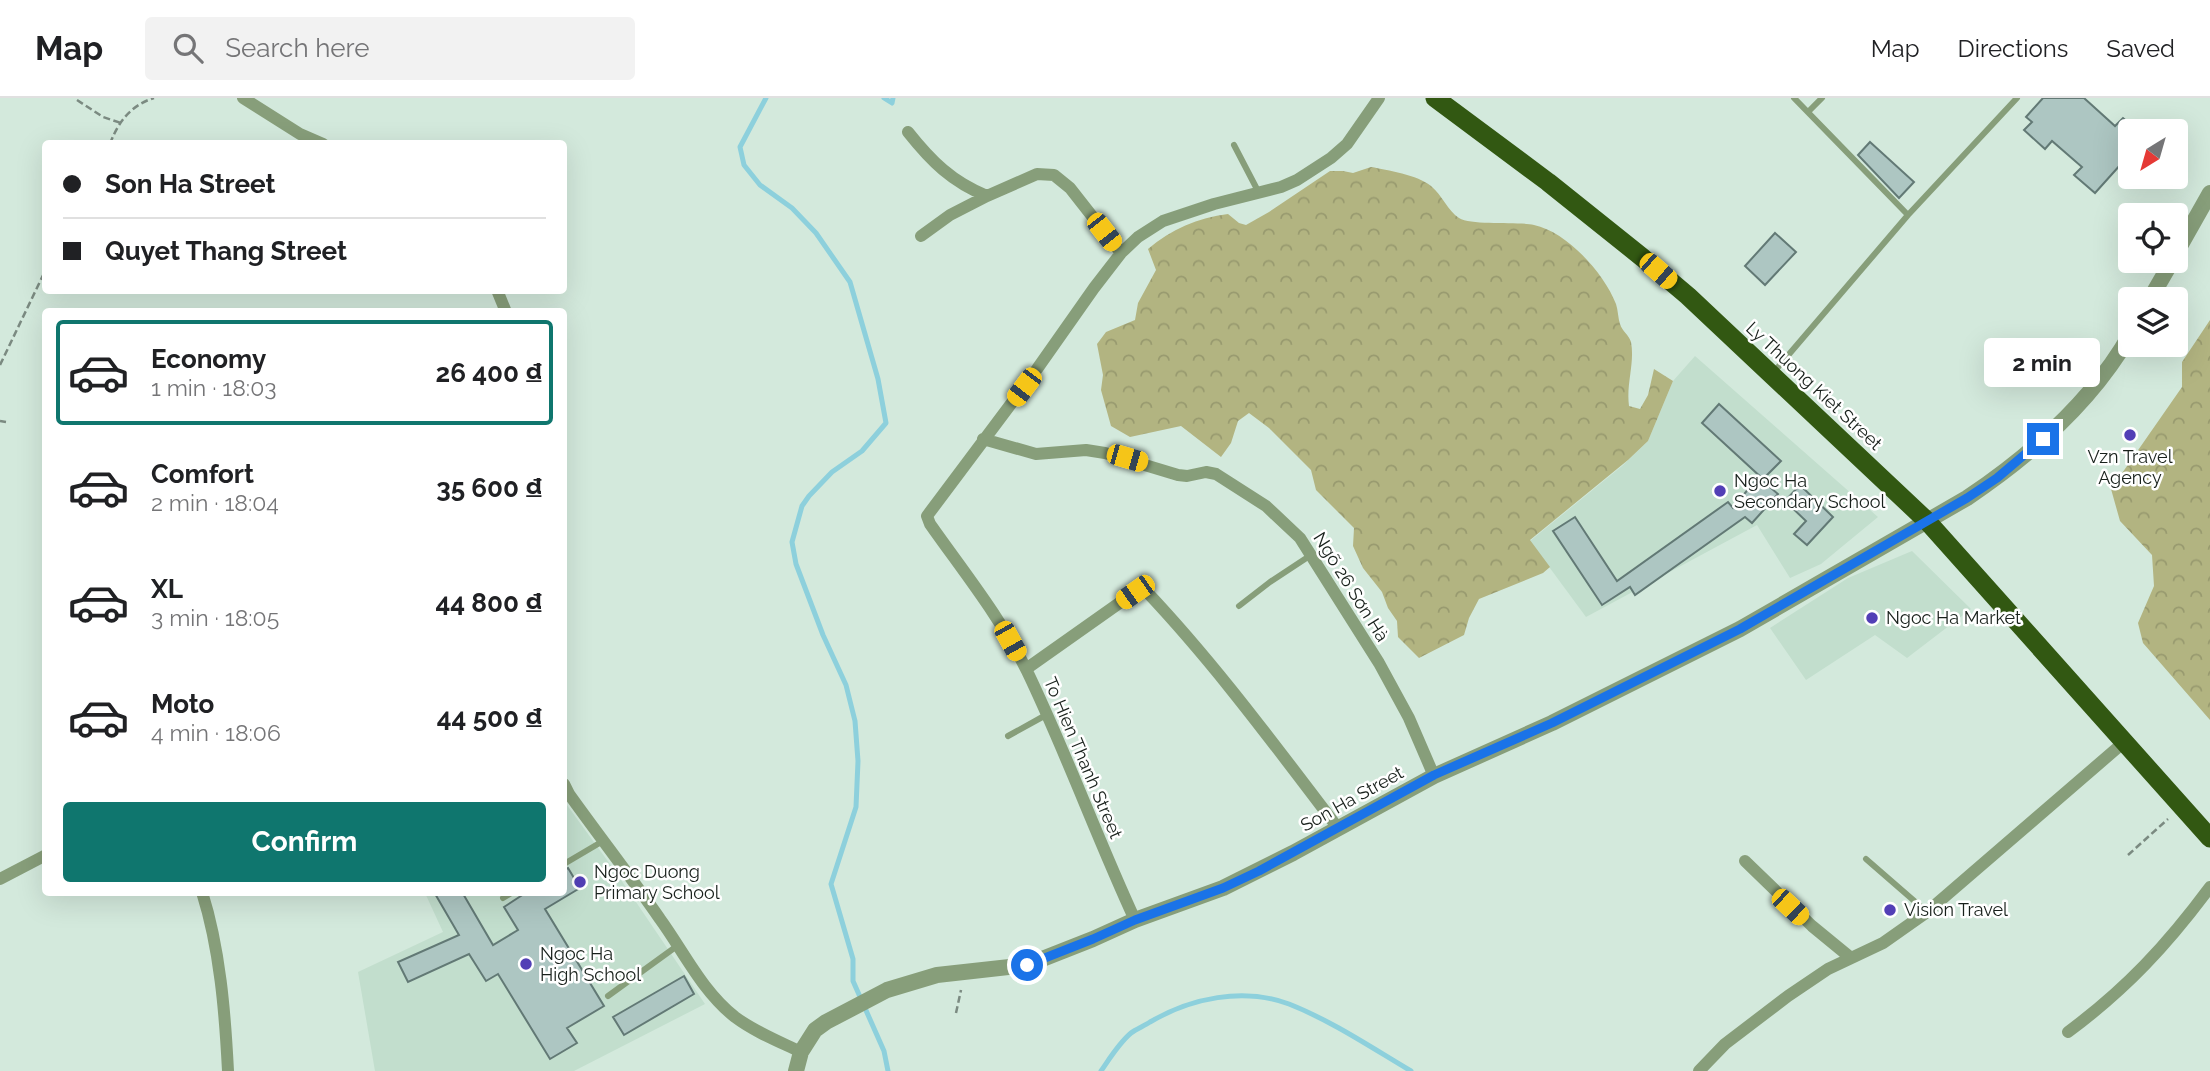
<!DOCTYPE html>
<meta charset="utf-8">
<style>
body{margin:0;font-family:Raleway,sans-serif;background:#f2f2f2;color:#202124;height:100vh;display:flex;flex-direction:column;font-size:26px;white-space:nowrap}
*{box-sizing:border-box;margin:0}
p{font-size:23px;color:#757577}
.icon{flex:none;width:38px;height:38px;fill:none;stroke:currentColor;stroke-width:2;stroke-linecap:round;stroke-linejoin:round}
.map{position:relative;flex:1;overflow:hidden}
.details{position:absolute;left:42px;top:210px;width:525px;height:588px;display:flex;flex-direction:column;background:#fff;border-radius:7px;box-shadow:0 7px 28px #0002}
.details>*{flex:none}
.top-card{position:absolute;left:42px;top:42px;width:525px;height:154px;border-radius:7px;box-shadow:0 7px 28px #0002;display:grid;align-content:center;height:154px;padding:0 21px;background:#fff}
.needle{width:46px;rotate:217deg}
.fabs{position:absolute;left:2118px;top:21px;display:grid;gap:14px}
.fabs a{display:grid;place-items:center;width:70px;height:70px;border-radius:7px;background:#fff;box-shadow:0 7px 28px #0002;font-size:35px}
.end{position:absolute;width:32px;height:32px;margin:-16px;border:9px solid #1a73e8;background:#fff;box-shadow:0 0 0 4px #fff}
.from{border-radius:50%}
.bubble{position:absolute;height:49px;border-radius:7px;background:#fff;box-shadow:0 7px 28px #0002;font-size:23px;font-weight:700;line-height:49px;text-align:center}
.car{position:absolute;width:21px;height:42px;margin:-21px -10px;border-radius:9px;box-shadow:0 0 5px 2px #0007;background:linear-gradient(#f5c518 24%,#345 0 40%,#f5c518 0 76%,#345 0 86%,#f5c518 0)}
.top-card b{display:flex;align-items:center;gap:24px;height:66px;font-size:26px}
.top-card b+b{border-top:2px solid #e0e0e0}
.top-card i{width:18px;height:18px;background:#202124}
ul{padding:12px 0 0;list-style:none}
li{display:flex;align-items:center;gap:21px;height:105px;margin:0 14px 10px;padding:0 7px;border:4px solid transparent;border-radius:7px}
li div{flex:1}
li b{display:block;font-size:26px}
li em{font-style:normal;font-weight:700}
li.on{border-color:#0f766e}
li>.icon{width:63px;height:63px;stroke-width:1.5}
.action{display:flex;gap:14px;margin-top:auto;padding:14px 21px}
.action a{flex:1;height:80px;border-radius:7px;background:#0f766e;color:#fff;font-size:28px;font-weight:700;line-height:80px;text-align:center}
header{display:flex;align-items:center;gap:42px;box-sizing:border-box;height:98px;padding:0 35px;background:#fff;border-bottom:2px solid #e0e0e0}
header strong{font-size:33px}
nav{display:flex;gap:38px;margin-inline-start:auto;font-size:24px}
.search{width:490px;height:63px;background:#f2f2f2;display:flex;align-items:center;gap:18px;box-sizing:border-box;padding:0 24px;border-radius:7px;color:#757577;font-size:26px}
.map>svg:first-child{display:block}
.built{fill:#c2decd}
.forest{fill:url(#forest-crowns)}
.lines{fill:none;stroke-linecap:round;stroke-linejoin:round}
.stream{stroke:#8dd0dc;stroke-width:5}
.building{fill:#adc6c2;stroke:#627975;stroke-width:2}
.path{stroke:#7b8a81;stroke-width:2.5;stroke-dasharray:7 3.5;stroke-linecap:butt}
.service{stroke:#879e7a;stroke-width:6}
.minor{stroke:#879e7a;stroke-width:12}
.tertiary{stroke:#879e7a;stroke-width:16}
.trunk{stroke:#325812;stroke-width:19}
.route{stroke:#1a73e8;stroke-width:9}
.poi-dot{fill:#523fb6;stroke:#fff;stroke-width:2.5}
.labels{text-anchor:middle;stroke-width:5;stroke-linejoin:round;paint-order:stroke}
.street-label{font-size:18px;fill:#18201b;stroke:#fff}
.poi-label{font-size:18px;fill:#18201b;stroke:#fff;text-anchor:start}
</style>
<header>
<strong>Map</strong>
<div class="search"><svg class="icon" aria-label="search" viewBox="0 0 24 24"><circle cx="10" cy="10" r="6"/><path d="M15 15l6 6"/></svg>Search here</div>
<nav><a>Map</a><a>Directions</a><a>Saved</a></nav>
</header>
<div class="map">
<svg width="2210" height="973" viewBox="0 0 2210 973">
<defs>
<pattern id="forest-crowns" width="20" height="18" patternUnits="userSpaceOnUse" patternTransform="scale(1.75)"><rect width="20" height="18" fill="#b2b481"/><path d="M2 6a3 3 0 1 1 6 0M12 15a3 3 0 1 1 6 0" fill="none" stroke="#989a6f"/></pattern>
</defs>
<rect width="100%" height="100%" fill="#d3e9dc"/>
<path class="built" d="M1695,258L1878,419L1821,466L1790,480L1757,427L1586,519L1530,443L1622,368L1648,343L1673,283Z
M1912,453L1971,511L1907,560L1875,537L1806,582L1770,530L1848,480Z
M564,703L615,773L705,906L574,973H375L358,874L443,834L425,795L564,794Z"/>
<path class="forest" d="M1371,69C1387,72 1418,77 1431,88C1442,97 1448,113 1459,120C1472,128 1516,123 1534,127C1567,134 1604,175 1616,206C1618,212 1618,220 1620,226C1622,233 1629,237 1631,244C1635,265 1626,286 1629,308L1640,311L1648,297L1654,271L1673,283L1648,343L1628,362L1530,442L1550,469L1543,475L1479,501L1469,520L1464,537L1419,560L1398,539L1397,523L1388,510L1382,494L1363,470L1353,448L1354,430L1316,392L1311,372L1269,330L1249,315L1238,323L1231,345L1221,359L1181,328L1130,339L1111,328L1101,292L1103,277L1097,246L1106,234L1135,222L1138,205L1156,172L1148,151C1171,131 1198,120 1228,116L1239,125L1246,127L1269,114L1330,73H1343L1353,75Z
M2210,222V622L2143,545L2138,525L2154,488L2152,457L2120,423L2111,391L2182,289V264Z"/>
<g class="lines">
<path class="stream" d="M766,0L740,49L744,67L760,87L792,110L816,135L850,184L878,281L886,325L862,353L832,374L809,398L802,408L792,444L796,466L823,537L846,587L855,623L858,663L856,709L831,786L853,861V883L884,953L888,973
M884,0L892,5L893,0
M1101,973C1110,960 1119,945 1131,935C1136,931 1144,928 1150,924C1191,900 1243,889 1289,906C1332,923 1372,950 1411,973"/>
</g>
<path class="building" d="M2043,0H2084L2115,28L2123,20L2130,26V56L2095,95L2074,77L2082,69L2052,43L2045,51L2024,32L2032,24L2026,19Z
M1870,44L1914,84L1899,100L1858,57Z
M1775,135L1796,154L1765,187L1745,168Z
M1719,306L1781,363L1763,381L1702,325Z
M1758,379L1778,396L1752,425L1745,419L1635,497L1630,489L1602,507L1553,433L1575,419L1617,483L1728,404L1733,410Z
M1800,387L1833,419L1807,447L1794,436L1806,423L1785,403Z
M568,770L580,790L545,811L604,908L567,930L577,945L550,961L498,876L486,883L469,856L408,884L398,864L459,837L434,794H462L493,847L518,832L504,809L527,794H564V772Z
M684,878L694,896L624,937L613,919Z"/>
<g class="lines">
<path class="path" d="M77,2L103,19L121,25
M110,46C118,24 131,7 154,0
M0,267L46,171
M0,323L6,324
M2128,757L2168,721
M956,915L961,892"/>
<path class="service" d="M1794,0L1908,117
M1808,14L1822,0
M1234,47L1259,95
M1773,275L1908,117L2017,0
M1239,508L1270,484L1311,457
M1008,638L1046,617
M1866,761L1927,814
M564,766L603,743
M503,800L513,794
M608,898L677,848"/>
<path class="minor" d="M243,0L300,36L323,46
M908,34C931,63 952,84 987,98L1037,76L1054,77L1070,90L1121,155
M921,138L950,117L987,98
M497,192L506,214
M983,341L1036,356L1086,352L1105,355L1178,377L1187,378L1206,374L1216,376L1266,408L1300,440L1379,565L1409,620L1434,678
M1026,571L1135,494L1143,492L1146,493C1216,567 1276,649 1338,730
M564,686L569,696C599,738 631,779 660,821C684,854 702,893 735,919C755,934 778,943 801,954
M1745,763L1812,828L1851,860
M0,781L46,757
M202,794C220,851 225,914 228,973
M1135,822C1097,740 1066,654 1027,573C1001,520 963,473 930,426L927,418L1037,271L1094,190L1121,155L1138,139L1163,123L1214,106L1281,89L1297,82L1331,60L1347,46L1379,0
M2068,934C2126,891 2167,847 2210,789
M1699,973L1725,946L1788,898L1828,871L1883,845L1927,814L2123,645"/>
<path class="tertiary" d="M2175,157L2210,95
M2150,201L2172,163
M796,973L801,954L815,932L826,924L887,892L937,877L1027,867L1093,841L1135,822L1223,790L1293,755L1434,678L1552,625L1740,531L1967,400C2031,357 2091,305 2130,237"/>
<path class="trunk" d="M1435,0L1548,84L1643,160L1688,198L1927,423L2210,740"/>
</g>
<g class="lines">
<path class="route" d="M1027,867L1093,841L1135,822L1223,790L1259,773L1434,677L1552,625L1740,531L1967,400L1997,380L2043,341"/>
</g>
<g class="poi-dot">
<circle cx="2130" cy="337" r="7"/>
<circle cx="1720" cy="393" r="7"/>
<circle cx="1872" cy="520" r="7"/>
<circle cx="580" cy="784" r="7"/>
<circle cx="1890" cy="812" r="7"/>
<circle cx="526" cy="866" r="7"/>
</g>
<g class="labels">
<g class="street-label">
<text transform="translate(1814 288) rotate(43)" y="6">Ly Thuong Kiet Street</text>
<text transform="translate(1351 489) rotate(58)" y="6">Ngõ 26 Sơn Hà</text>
<text transform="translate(1083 660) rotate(67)" y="6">To Hien Thanh Street</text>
<text transform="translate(1352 701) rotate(-29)" y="6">Son Ha Street</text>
</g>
<g class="poi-label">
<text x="2130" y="365" text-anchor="middle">Vzn Travel<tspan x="2130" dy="21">Agency</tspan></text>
<text x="1734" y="389">Ngoc Ha<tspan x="1734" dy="21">Secondary School</tspan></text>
<text x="1886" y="526">Ngoc Ha Market</text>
<text x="594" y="780">Ngoc Duong<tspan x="594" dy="21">Primary School</tspan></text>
<text x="1904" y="818">Vision Travel</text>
<text x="540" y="862">Ngoc Ha<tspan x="540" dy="21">High School</tspan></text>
</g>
</g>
</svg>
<div class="fabs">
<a><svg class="needle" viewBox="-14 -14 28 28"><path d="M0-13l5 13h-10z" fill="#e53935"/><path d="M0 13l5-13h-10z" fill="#757577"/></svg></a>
<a><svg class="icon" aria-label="locate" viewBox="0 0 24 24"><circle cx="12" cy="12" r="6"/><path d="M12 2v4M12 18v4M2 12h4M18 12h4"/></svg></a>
<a><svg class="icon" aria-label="layers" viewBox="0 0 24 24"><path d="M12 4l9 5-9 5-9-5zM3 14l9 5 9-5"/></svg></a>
</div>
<i class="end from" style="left:1027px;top:867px"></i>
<i class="end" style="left:2043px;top:341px"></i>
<div class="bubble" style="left:1984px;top:240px;width:116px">2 min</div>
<i class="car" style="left:1104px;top:134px;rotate:142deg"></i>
<i class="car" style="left:1658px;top:173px;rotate:131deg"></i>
<i class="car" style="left:1024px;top:289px;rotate:217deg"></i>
<i class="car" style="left:1127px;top:360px;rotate:106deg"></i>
<i class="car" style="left:1135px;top:494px;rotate:235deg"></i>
<i class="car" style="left:1010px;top:543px;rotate:151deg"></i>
<i class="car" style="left:1790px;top:809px;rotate:133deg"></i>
<div class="top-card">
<b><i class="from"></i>Son Ha Street</b>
<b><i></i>Quyet Thang Street</b>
</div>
<section class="details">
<ul>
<li class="on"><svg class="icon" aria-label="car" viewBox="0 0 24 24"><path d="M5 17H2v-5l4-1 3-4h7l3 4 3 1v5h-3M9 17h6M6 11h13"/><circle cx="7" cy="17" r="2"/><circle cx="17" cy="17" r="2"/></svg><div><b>Economy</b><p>1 min · 18:03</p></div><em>26 400 ₫</em></li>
<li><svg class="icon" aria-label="car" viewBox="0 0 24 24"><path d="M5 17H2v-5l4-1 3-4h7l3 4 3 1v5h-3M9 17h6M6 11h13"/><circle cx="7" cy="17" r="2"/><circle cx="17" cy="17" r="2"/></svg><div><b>Comfort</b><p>2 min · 18:04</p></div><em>35 600 ₫</em></li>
<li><svg class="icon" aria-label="car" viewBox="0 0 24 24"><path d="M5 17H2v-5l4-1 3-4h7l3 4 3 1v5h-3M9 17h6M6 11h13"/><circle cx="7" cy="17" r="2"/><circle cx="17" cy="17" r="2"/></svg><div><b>XL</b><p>3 min · 18:05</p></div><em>44 800 ₫</em></li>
<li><svg class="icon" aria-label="car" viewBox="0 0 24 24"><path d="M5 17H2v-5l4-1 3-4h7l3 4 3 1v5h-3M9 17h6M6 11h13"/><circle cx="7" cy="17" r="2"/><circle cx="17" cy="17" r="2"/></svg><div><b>Moto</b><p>4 min · 18:06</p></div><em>44 500 ₫</em></li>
</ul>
<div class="action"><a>Confirm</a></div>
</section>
</div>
